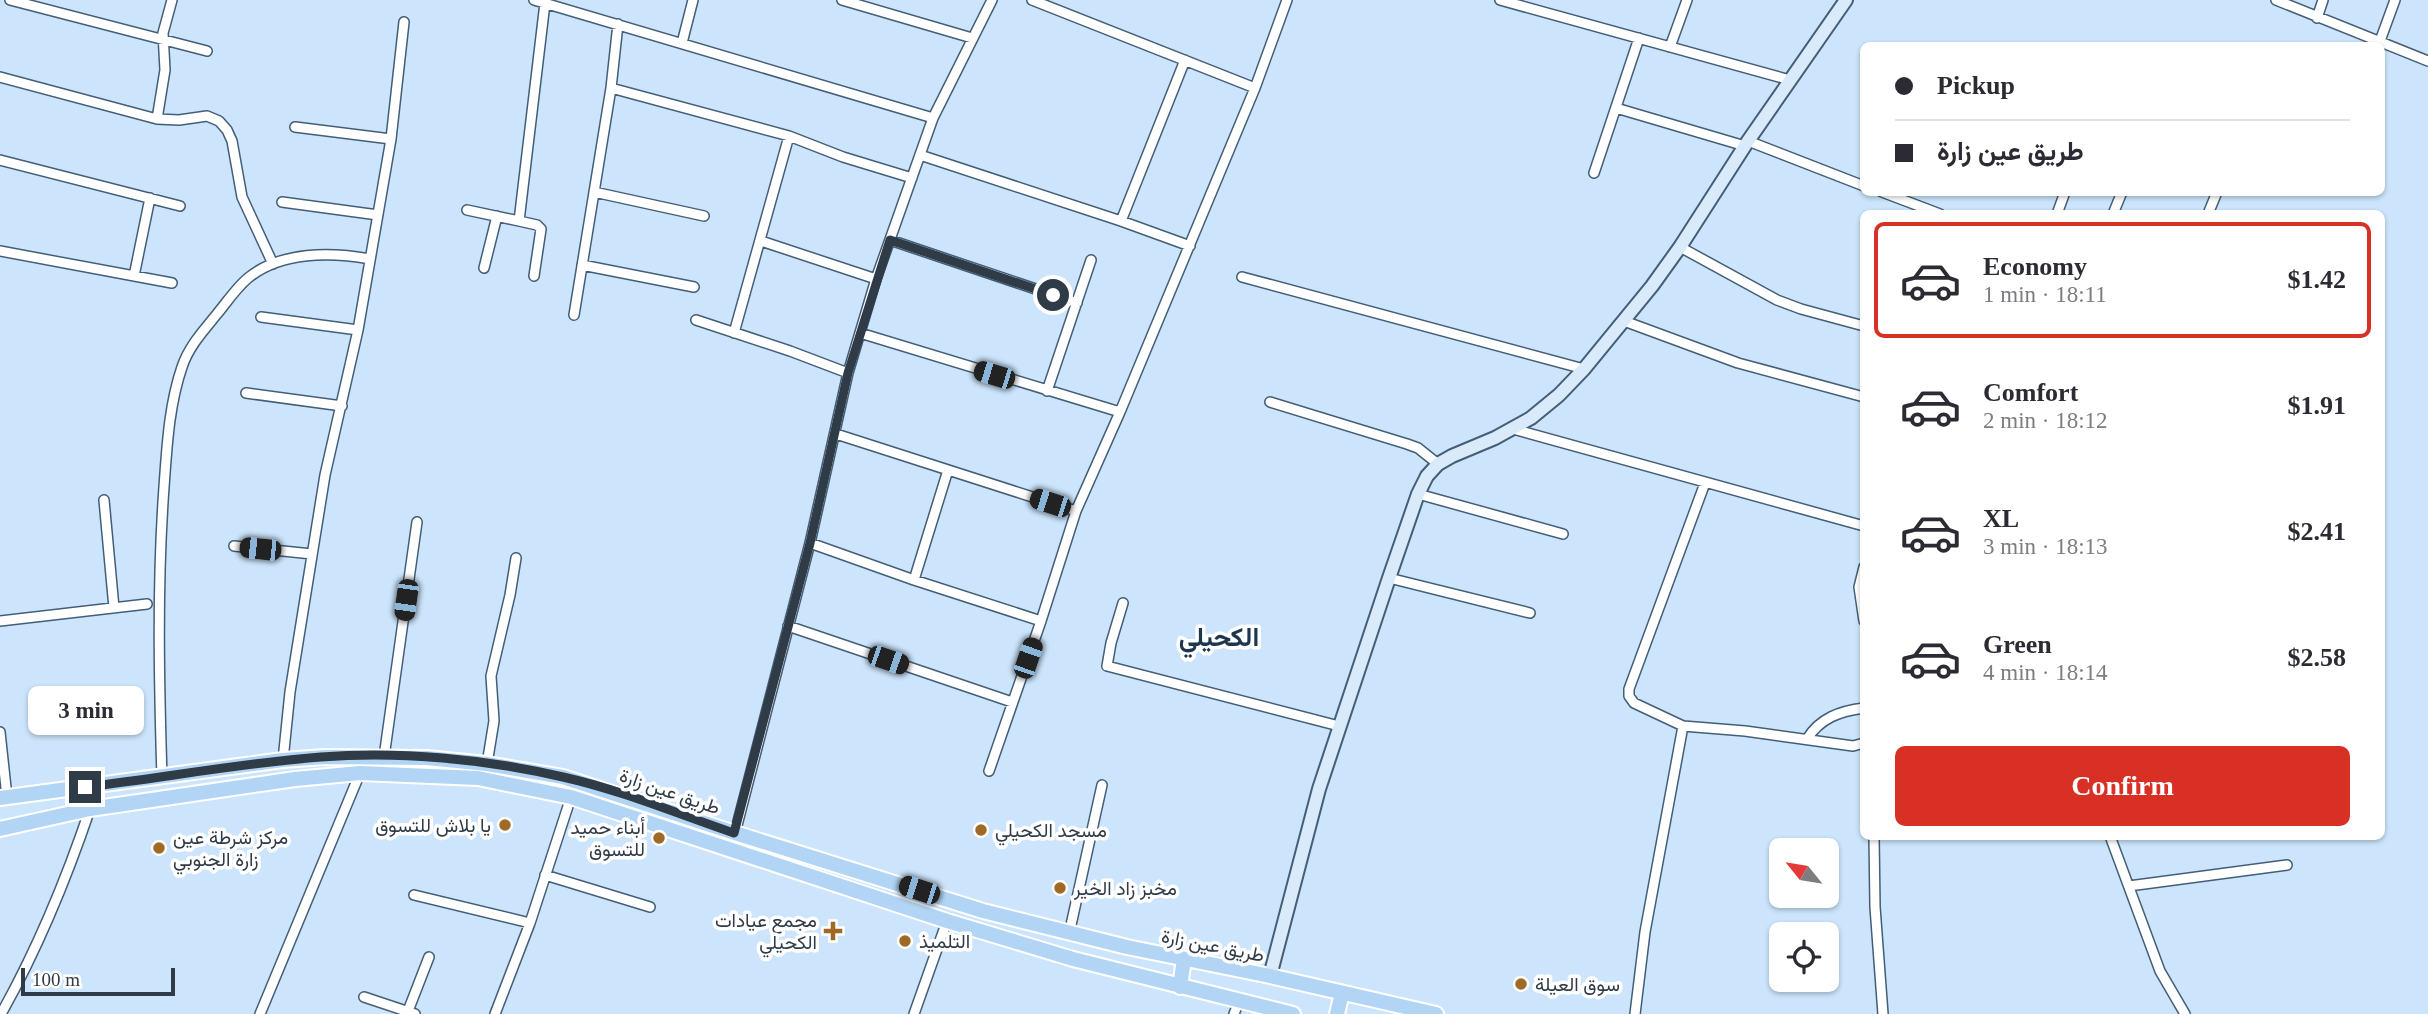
<!DOCTYPE html>
<meta charset="utf-8">
<style>
body{margin:0;font-family:"Times New Roman",Vazirmatn,serif;background:#f7f7f7;color:#2b2b33;height:100vh;display:flex;flex-direction:column;font-size:26px;white-space:nowrap}
*{box-sizing:border-box;margin:0}
p{font-size:23px;color:#7c7c81}
.icon{flex:none;width:38px;height:38px;fill:none;stroke:currentColor;stroke-width:2;stroke-linecap:round;stroke-linejoin:round}
.map{position:relative;flex:1;overflow:hidden}
.details{position:absolute;left:1860px;top:210px;width:525px;height:630px;display:flex;flex-direction:column;background:#fff;border-radius:10px;box-shadow:0 2px 5px #0004}
.details>*{flex:none}
.banner{position:absolute;left:1860px;top:42px;width:525px;height:154px;border-radius:10px;box-shadow:0 2px 5px #0004;display:grid;align-content:center;height:154px;padding:0 35px;background:#fff}
.needle{width:46px;rotate:300deg}
.buttons{position:absolute;left:1769px;top:838px;display:grid;gap:14px}
.buttons a{display:grid;place-items:center;width:70px;height:70px;border-radius:10px;background:#fff;box-shadow:0 2px 5px #0004;font-size:35px}
.scale{position:absolute;left:21px;bottom:18px;width:154px;box-sizing:border-box;padding-left:7px;border:4px solid #2f3b46;border-top:0;font-size:19px;line-height:24px;white-space:nowrap;color:#2f3b46;-webkit-text-stroke:5px #fff;paint-order:stroke}
.end{position:absolute;width:32px;height:32px;margin:-16px;border:9px solid #2f3b46;background:#fff;box-shadow:0 0 0 4px #fff}
.from{border-radius:50%}
.bubble{position:absolute;height:49px;border-radius:10px;background:#fff;box-shadow:0 2px 5px #0004;font-size:23px;font-weight:700;line-height:49px;text-align:center}
.car{position:absolute;width:21px;height:42px;margin:-21px -10px;border-radius:9px;box-shadow:0 0 5px 2px #0007;background:linear-gradient(#222 24%,#8ab4d8 0 40%,#222 0 76%,#8ab4d8 0 86%,#222 0)}
.banner b{display:flex;align-items:center;gap:24px;height:66px;font-size:26px}
.banner b+b{border-top:2px solid #e1e1e2}
.banner i{width:18px;height:18px;background:#2b2b33}
ul{padding:12px 0 0;list-style:none}
li{display:flex;align-items:center;gap:21px;height:116px;margin:0 14px 10px;padding:0 21px;border:4px solid transparent;border-radius:10px}
li div{flex:1}
li b{display:block;font-size:26px}
li em{font-style:normal;font-weight:700}
li.selected{border-color:#d93025}
li>.icon{width:63px;height:63px;stroke-width:1.5}
.action{display:flex;gap:14px;margin-top:auto;padding:14px 35px}
.action a{flex:1;height:80px;border-radius:10px;background:#d93025;color:#fff;font-size:28px;font-weight:700;line-height:80px;text-align:center}
.map>svg:first-child{display:block}
.lines{fill:none;stroke-linecap:round;stroke-linejoin:round}
.street-casing{stroke:#435e76;stroke-width:12}
.secondary-casing{stroke:#435e76;stroke-width:16}
.primary-casing{stroke:#fff;stroke-width:18}
.street{stroke:#fff;stroke-width:9}
.secondary{stroke:#d9eafa;stroke-width:12}
.primary{stroke:#b2d5f5;stroke-width:14}
.route{stroke:#2f3b46;stroke-width:9}
.poi-dot{fill:#a16926;stroke:#fff;stroke-width:2.5}
.labels{text-anchor:middle;stroke-width:7;stroke-linejoin:round;paint-order:stroke}
.street-label{font-size:19px;fill:#2f3b46;stroke:#fff}
.poi-label{font-size:19px;fill:#2f3b46;stroke:#fff;text-anchor:start}
.district-label{font-size:26px;font-weight:bold;fill:#1d364d;stroke:#fff}
</style>
<div class="map">
<svg width="2428" height="1014" viewBox="0 0 2428 1014">
<rect width="100%" height="100%" fill="#cce5fc"/>
<g class="lines">
<defs>
<path id="street" d="M10,0L207,51
M534,0L933,118
M842,0L972,38
M1032,0L1255,88
M1500,0L1790,80
M2276,0L2428,61
M2317,18L2323,0
M2380,41L2395,0
M682,43L693,0
M1670,47L1687,0
M0,77L157,119L179,120L207,116L219,121L227,130L232,141L242,197L273,264
M611,88L618,24
M1616,108L1745,146
M157,119L165,70L163,33L172,0
M295,127L391,139
M1748,141L1864,186
M920,155L1121,221L1190,246
M0,160L180,206
M1594,173L1639,38
M594,192L704,216
M1882,192L1940,214
M282,202L378,215
M467,210L519,221L545,3
M2057,214L2065,192
M2113,214L2122,192
M2208,214L2217,192
M519,221L537,225L541,229L534,276
M1121,221L1185,60
M890,240L1077,303
M761,241L876,279
M1680,247L1777,300L1801,309L1864,326
M0,251L172,283
M582,265L694,287
M484,268L497,216
M134,276L150,198
M1242,277L1584,369
M574,315L611,88L789,136L843,157L912,178
M261,317L358,330
M696,320L790,351L848,373
M1624,321L1738,363L1864,397
M734,333L789,136
M860,333L1120,412
M1047,391L1091,260
M246,393L342,406
M1270,402L1407,444L1418,448L1438,464
M1513,429L1864,526
M836,434L1076,511
M1418,494L1563,534
M104,500L114,608
M810,543L914,580L1041,621L1076,511L1120,412L1255,88L1287,0
M234,546L312,554
M1864,567L1859,587L1864,621
M1389,578L1530,613
M914,580L948,470
M1123,603L1111,643L1107,666L1339,726
M0,621L147,604
M788,626L1012,702
M1683,726L1634,703L1629,696V689L1705,483
M0,732L7,797
M1807,739C1820,718 1840,711 1864,708
M384,757L417,522
M283,760L290,692L325,475L358,330L391,139L404,22
M487,764L494,721L491,676L510,595L516,558
M989,771L1041,621
M162,778C159,680 157,584 164,487C167,446 169,405 182,367C189,346 204,330 217,314C227,302 236,288 248,278C281,251 331,252 370,259
M735,833L810,543L848,373L876,279L933,118L992,0
M1874,836L1875,907L1883,1014
M2110,836L2160,971L2185,1014
M545,875L650,907
M2129,886L2287,865
M414,895L530,923
M1069,934L1102,785
M364,997L415,1014
M408,1011L429,957
M1,1014C38,948 66,880 90,809
M260,1014L360,773
M495,1014L530,923L571,797
M914,1014L947,921
M1234,1014L1239,1001
M1635,1014L1645,932L1683,726L1745,731L1853,746L1864,743"/>
<path id="secondary" d="M1270,976L1319,789L1389,578L1418,494L1427,476L1438,464L1452,456L1495,438L1531,418L1559,395L1584,369L1652,286L1680,247L1748,141L1846,0"/>
<path id="primary" d="M0,798L283,760L325,757L427,758L487,764L563,777L735,833L983,911L1127,947L1270,976L1436,1014
M0,829L90,809L295,779L360,773L478,778L571,797L947,921L1073,959L1293,1014
M1180,987L1184,959
M1337,1014L1342,993"/>
</defs>
<use href="#street" class="street-casing"/>
<use href="#secondary" class="secondary-casing"/>
<use href="#primary" class="primary-casing"/>
<use href="#street" class="street"/>
<use href="#secondary" class="secondary"/>
<use href="#primary" class="primary"/>
</g>
<g class="lines">
<path class="route" d="M85,787C163,778 242,763 321,757C400,751 486,759 563,777C621,790 678,814 734,833L810,543L848,373L890,240L1053,295"/>
</g>
<g class="poi-dot">
<circle cx="505" cy="825" r="7"/>
<circle cx="981" cy="830" r="7"/>
<circle cx="659" cy="838" r="7"/>
<circle cx="159" cy="848" r="7"/>
<circle cx="1060" cy="888" r="7"/>
<path d="M829.5 920.5h7v7h7v7h-7v7h-7v-7h-7v-7h7z"/>
<circle cx="905" cy="941" r="7"/>
<circle cx="1521" cy="984" r="7"/>
</g>
<g class="labels">
<g class="street-label">
<text transform="translate(670 791) rotate(19)" y="7">طريق عين زارة</text>
<text transform="translate(1213 945) rotate(11)" y="7">طريق عين زارة</text>
</g>
<g class="poi-label">
<text x="491" y="832" text-anchor="end">يا بلاش للتسوق</text>
<text x="645" y="834" text-anchor="end">أبناء حميد<tspan x="645" dy="22">للتسوق</tspan></text>
<text x="995" y="837">مسجد الكحيلي</text>
<text x="173" y="844">مركز شرطة عين<tspan x="173" dy="22">زارة الجنوبي</tspan></text>
<text x="1074" y="895">مخبز زاد الخير</text>
<text x="817" y="927" text-anchor="end">مجمع عيادات<tspan x="817" dy="22">الكحيلي</tspan></text>
<text x="919" y="948">التلميذ</text>
<text x="1535" y="991">سوق العيلة</text>
</g>
<g class="district-label">
<text x="1219" y="646">الكحيلي</text>
</g>
</g>
</svg>
<div class="buttons">
<a><svg class="needle" viewBox="-14 -14 28 28"><path d="M0-13l5 13h-10z" fill="#e53935"/><path d="M0 13l5-13h-10z" fill="#7c7c81"/></svg></a>
<a><svg class="icon" aria-label="locate" viewBox="0 0 24 24"><circle cx="12" cy="12" r="6"/><path d="M12 2v4M12 18v4M2 12h4M18 12h4"/></svg></a>
</div>
<div class="scale">100 m</div>
<i class="end from" style="left:1053px;top:295px"></i>
<i class="end" style="left:85px;top:787px"></i>
<div class="bubble" style="left:28px;top:686px;width:116px">3 min</div>
<i class="car" style="left:994px;top:375px;rotate:287deg"></i>
<i class="car" style="left:1050px;top:503px;rotate:288deg"></i>
<i class="car" style="left:260px;top:549px;rotate:276deg"></i>
<i class="car" style="left:406px;top:600px;rotate:188deg"></i>
<i class="car" style="left:1028px;top:658px;rotate:19deg"></i>
<i class="car" style="left:888px;top:660px;rotate:109deg"></i>
<i class="car" style="left:919px;top:890px;rotate:288deg"></i>
<div class="banner">
<b><i class="from"></i>Pickup</b>
<b><i></i>طريق عين زارة</b>
</div>
<section class="details">
<ul>
<li class="selected"><svg class="icon" aria-label="car" viewBox="0 0 24 24"><path d="M5 17H2v-5l4-1 3-4h7l3 4 3 1v5h-3M9 17h6M6 11h13"/><circle cx="7" cy="17" r="2"/><circle cx="17" cy="17" r="2"/></svg><div><b>Economy</b><p>1 min · 18:11</p></div><em>$1.42</em></li>
<li><svg class="icon" aria-label="car" viewBox="0 0 24 24"><path d="M5 17H2v-5l4-1 3-4h7l3 4 3 1v5h-3M9 17h6M6 11h13"/><circle cx="7" cy="17" r="2"/><circle cx="17" cy="17" r="2"/></svg><div><b>Comfort</b><p>2 min · 18:12</p></div><em>$1.91</em></li>
<li><svg class="icon" aria-label="car" viewBox="0 0 24 24"><path d="M5 17H2v-5l4-1 3-4h7l3 4 3 1v5h-3M9 17h6M6 11h13"/><circle cx="7" cy="17" r="2"/><circle cx="17" cy="17" r="2"/></svg><div><b>XL</b><p>3 min · 18:13</p></div><em>$2.41</em></li>
<li><svg class="icon" aria-label="car" viewBox="0 0 24 24"><path d="M5 17H2v-5l4-1 3-4h7l3 4 3 1v5h-3M9 17h6M6 11h13"/><circle cx="7" cy="17" r="2"/><circle cx="17" cy="17" r="2"/></svg><div><b>Green</b><p>4 min · 18:14</p></div><em>$2.58</em></li>
</ul>
<div class="action"><a>Confirm</a></div>
</section>
</div>
